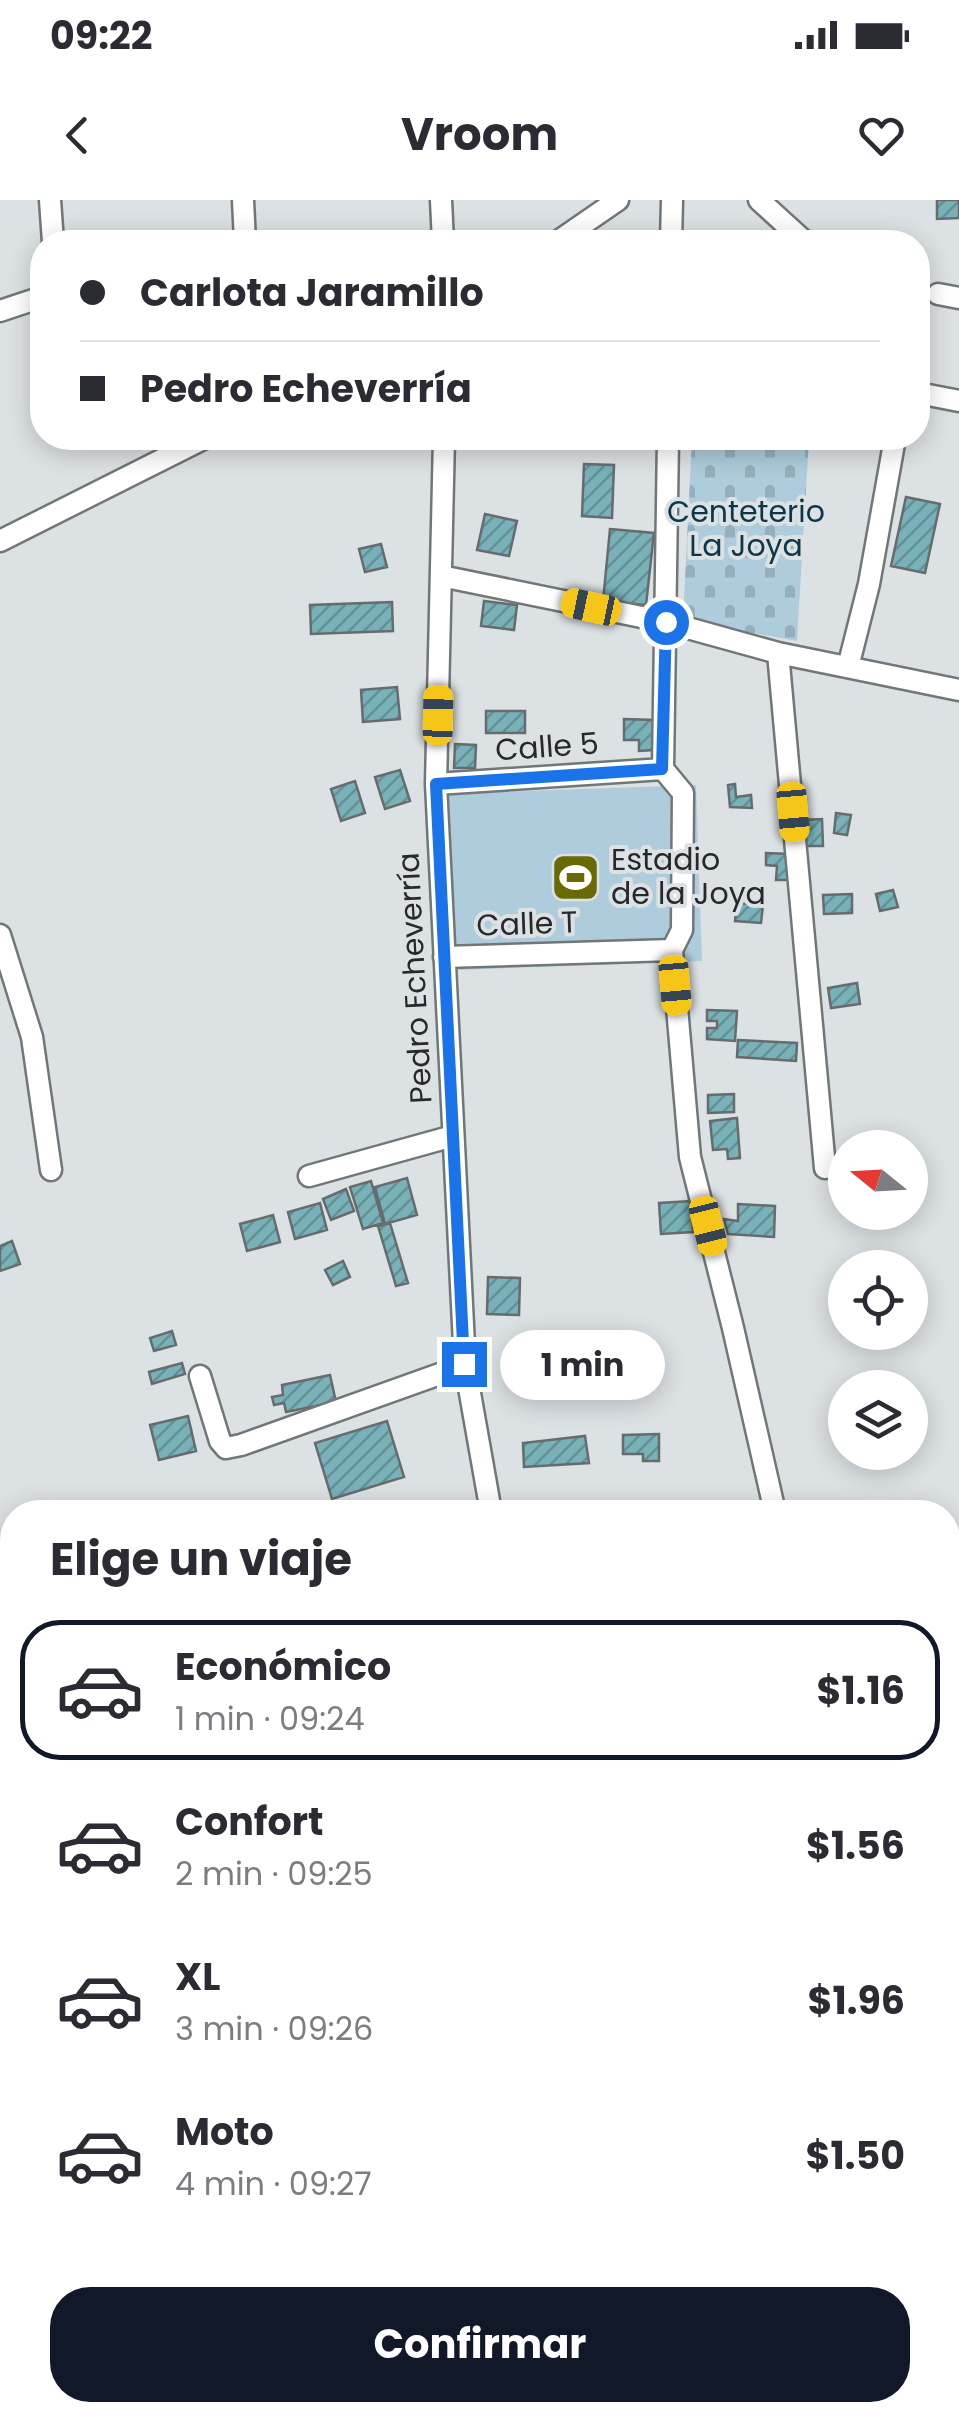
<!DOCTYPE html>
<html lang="es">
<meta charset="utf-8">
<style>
body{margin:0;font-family:Poppins,sans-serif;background:#f7f7f7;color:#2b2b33;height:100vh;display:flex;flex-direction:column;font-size:38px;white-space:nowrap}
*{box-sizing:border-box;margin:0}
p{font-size:32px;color:#7c7c81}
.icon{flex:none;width:55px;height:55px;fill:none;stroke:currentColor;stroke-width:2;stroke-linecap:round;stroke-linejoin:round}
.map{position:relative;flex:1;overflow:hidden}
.panel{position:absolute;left:0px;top:1300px;width:960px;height:922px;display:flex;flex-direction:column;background:#fff;border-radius:40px 40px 0 0;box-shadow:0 5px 25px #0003}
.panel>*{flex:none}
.hud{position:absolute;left:30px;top:30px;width:900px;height:220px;border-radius:40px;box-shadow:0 5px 25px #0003;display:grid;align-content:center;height:220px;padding:0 50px;background:#fff}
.needle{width:65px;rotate:288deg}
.buttons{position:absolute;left:828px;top:930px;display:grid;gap:20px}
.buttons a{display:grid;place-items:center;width:100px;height:100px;border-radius:50%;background:#fff;box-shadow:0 5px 25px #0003;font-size:50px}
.end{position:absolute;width:45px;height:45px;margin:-22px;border:12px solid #1a73e8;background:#fff;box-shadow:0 0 0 5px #fff}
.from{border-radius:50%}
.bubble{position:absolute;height:70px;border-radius:35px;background:#fff;box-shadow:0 5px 25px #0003;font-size:32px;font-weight:700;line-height:70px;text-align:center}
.car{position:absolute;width:30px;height:60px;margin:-30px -15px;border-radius:12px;box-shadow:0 0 8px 2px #0007;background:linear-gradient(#f5c518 24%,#345 0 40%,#f5c518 0 76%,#345 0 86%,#f5c518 0)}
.hud b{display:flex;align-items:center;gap:35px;height:95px;font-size:38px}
.hud b+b{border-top:2px solid #e1e1e2}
.hud i{width:25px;height:25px;background:#2b2b33}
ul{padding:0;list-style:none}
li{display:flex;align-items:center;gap:30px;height:140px;margin:0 20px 15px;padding:0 30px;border:5px solid transparent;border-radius:40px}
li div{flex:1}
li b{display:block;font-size:38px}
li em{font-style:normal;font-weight:700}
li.selected{border-color:#111827}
li>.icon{width:90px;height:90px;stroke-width:1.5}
h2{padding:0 50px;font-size:45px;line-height:120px}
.cta{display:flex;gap:20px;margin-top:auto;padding:20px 50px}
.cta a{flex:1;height:115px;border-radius:40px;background:#111827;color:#fff;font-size:40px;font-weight:700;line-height:115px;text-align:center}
.status{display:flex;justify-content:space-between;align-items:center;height:70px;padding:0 50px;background:#fff;direction:ltr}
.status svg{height:28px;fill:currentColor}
header{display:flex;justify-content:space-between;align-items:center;height:130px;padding:0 50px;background:#fff;font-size:45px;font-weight:700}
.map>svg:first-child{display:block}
.cemetery{fill:url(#cemetery-stones)}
.pitch{fill:#aeccdb}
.building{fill:url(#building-hatch);stroke:#666c6d;stroke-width:2.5}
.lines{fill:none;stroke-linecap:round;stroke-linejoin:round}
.minor-casing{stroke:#717679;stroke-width:25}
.minor{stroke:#fff;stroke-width:20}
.rail-casing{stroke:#56595a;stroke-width:10}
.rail{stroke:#dce1e4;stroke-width:6;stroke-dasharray:19;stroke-linecap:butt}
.route{stroke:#1a73e8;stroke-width:12}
.labels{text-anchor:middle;stroke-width:8;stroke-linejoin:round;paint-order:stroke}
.park-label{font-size:30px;fill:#0d3748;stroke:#dce1e4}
.street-label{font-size:30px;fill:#262829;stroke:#dce1e4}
.poi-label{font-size:30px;fill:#262829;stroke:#dce1e4;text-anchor:start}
</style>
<div class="status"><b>09:22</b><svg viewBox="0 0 49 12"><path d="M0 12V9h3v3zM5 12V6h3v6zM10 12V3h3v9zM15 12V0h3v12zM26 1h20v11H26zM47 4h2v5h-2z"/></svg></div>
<header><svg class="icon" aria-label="back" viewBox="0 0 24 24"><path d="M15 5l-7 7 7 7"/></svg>Vroom<svg class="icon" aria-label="heart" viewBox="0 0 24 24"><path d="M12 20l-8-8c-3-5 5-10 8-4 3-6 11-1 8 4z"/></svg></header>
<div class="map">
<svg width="959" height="2222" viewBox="0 0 959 2222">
<defs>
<pattern id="cemetery-stones" width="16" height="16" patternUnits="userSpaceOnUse" patternTransform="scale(2.5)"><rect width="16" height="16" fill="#aeccdb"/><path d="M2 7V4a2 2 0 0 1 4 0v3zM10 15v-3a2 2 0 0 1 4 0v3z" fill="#96afbc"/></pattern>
<pattern id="building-hatch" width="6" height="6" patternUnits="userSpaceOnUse" patternTransform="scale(2.5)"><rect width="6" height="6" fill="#78b1b8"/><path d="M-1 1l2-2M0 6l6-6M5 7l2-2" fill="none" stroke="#629096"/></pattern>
</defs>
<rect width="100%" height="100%" fill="#dce1e4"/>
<path class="cemetery" d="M692,238L809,239L797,441L683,420Z"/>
<path class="pitch" d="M696,585L702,761L456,770L449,594Z"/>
<path class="building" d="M937,0H959V18L937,19Z
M584,264L614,265L612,318L582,316Z
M906,297L940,304L925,373L891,366Z
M485,314L517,321L509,356L477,350Z
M610,329L654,333L646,405L603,401Z
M381,344L387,367L365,372L359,349Z
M484,401L517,405L514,430L481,426Z
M392,402L393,431L311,434L310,405Z
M397,487L400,519L363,522L361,490Z
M486,511H525V533H486Z
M624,519L655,520L654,550L639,551V540H624Z
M455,544L476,545L475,568H454Z
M400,570L410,601L385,609L375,577Z
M355,581L365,613L341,621L331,589Z
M735,584L736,597L751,595L752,608L730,607L728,585Z
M836,613L851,615L847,635L834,633Z
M822,619L823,646H803L802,620Z
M766,653L790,654L789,680H776L777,666L766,665Z
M893,690L898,707L880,711L876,694Z
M852,694V713L824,714L823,695Z
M737,703L763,705L761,723L735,721Z
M857,783L860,804L831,808L828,788Z
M707,810L737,811L735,841L707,839V828H717V821H707Z
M738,840L797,843L796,861L737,857Z
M734,894V912L708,913V895Z
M737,918L740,958L728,959L727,949L713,950L710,921Z
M407,978L417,1015L385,1024L375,987Z
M371,981L383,1023L363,1029L350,987Z
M346,989L354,1011L331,1020L323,999Z
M691,1001L693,1032L661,1034L659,1003Z
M320,1003L327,1030L295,1039L288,1012Z
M738,1004L775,1006L774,1037L728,1034L724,1019L738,1021Z
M273,1015L280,1042L247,1051L240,1024Z
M390,1023L408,1083L396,1086L378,1026Z
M12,1041L20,1064L0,1071V1046Z
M343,1061L350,1077L333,1085L325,1070Z
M488,1077L520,1078L519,1115L487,1114Z
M172,1131L176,1145L154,1151L150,1138Z
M182,1163L185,1174L152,1184L149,1172Z
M330,1175L336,1202L286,1212L284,1203L274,1205L272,1197L283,1195L282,1185Z
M188,1216L196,1251L159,1260L150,1225Z
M387,1221L404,1277L332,1299L315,1243Z
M659,1234V1261H643V1254H623V1235Z
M585,1236L589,1263L524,1267L523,1243Z"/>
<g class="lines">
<defs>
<path id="minor" d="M50,0L53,42
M243,0L245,42
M441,0L443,42
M759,0L805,42
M557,42L618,0
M671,42L672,0
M938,94L959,98
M0,111L42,97
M918,193L959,201
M444,238L436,584L465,1165L491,1312
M668,238L663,569L683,593L682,730L672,750L690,957L733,1128L775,1312
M0,341L205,238
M441,376L666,422L778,453L959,490
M778,453L825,968
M848,467L869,384L895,238
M436,584L663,569
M0,735L32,837L51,970
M444,757L672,750
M309,976L453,936
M200,1176L220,1241L226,1248L241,1245L465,1165
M0,1419L12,1415
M948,1445L959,1443
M948,1476L959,1474
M0,1590L12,1586
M0,1623L12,1620
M0,1669L12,1678
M0,1719L12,1728
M0,1746L12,1782
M0,1799L12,1797
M0,1885L12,1884
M948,2056L959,2105
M0,2106L12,2104
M948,2181L959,2180
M155,2210L158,2222
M664,2210L680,2222
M737,2210L753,2222
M783,2210L786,2222
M431,2222L463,2215"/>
</defs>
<use href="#minor" class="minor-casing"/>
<use href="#minor" class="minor"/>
<defs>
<path id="rail" d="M0,1705L12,1714
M697,2210L714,2222"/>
</defs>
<use href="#rail" class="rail-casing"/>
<use href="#rail" class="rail"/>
</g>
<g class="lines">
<path class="route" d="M464,1164L436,584L662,569L666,422"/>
</g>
<defs>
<symbol id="stadium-square" viewBox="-11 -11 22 22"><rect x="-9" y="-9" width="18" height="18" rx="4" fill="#696905" stroke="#dce1e4"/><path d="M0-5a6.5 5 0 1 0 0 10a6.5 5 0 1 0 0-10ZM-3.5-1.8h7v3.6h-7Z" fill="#fff"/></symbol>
</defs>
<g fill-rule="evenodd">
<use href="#stadium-square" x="548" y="650" width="55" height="55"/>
</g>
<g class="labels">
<g class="park-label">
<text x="746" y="322">Centeterio<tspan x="746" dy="34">La Joya</tspan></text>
</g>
<g class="street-label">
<text transform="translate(547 547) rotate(-4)" y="10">Calle 5</text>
<text transform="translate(527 724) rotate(-2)" y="10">Calle T</text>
<text transform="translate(415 778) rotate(-93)" y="10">Pedro Echeverría</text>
</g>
<g class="poi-label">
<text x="611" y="670">Estadio<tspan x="611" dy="34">de la Joya</tspan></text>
</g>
</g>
</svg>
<div class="buttons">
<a><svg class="needle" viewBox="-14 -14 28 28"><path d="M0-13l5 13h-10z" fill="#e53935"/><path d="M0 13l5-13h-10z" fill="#7c7c81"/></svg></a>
<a><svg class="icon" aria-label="locate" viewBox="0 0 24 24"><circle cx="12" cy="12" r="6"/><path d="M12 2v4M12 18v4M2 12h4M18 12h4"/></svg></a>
<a><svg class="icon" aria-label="layers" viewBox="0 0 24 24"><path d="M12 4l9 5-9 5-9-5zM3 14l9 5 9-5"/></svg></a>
</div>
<i class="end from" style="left:666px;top:422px"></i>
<i class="end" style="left:464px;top:1164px"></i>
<div class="bubble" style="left:500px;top:1130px;width:165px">1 min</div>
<i class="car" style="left:591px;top:407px;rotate:282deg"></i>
<i class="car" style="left:438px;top:515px;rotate:1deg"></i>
<i class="car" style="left:793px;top:612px;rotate:175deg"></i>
<i class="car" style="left:675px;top:785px;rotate:175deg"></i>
<i class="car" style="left:708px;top:1026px;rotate:166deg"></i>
<div class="hud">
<b><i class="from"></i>Carlota Jaramillo</b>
<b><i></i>Pedro Echeverría</b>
</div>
<section class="panel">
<h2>Elige un viaje</h2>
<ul>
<li class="selected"><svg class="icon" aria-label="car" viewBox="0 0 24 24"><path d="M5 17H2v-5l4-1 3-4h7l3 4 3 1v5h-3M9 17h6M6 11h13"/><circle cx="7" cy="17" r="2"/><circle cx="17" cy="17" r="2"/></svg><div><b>Económico</b><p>1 min · 09:24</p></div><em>$1.16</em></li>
<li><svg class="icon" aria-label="car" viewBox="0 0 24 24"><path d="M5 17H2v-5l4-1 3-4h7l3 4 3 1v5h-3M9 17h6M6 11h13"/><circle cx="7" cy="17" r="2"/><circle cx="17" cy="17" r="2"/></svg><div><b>Confort</b><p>2 min · 09:25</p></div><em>$1.56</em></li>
<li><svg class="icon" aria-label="car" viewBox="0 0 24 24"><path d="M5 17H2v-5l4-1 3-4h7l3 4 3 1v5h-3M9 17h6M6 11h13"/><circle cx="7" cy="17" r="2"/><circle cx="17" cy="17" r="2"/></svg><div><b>XL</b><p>3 min · 09:26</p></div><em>$1.96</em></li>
<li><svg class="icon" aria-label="car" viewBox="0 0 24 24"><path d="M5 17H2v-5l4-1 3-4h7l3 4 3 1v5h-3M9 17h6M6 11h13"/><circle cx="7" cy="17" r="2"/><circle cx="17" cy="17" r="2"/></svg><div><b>Moto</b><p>4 min · 09:27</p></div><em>$1.50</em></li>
</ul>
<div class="cta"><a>Confirmar</a></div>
</section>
</div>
